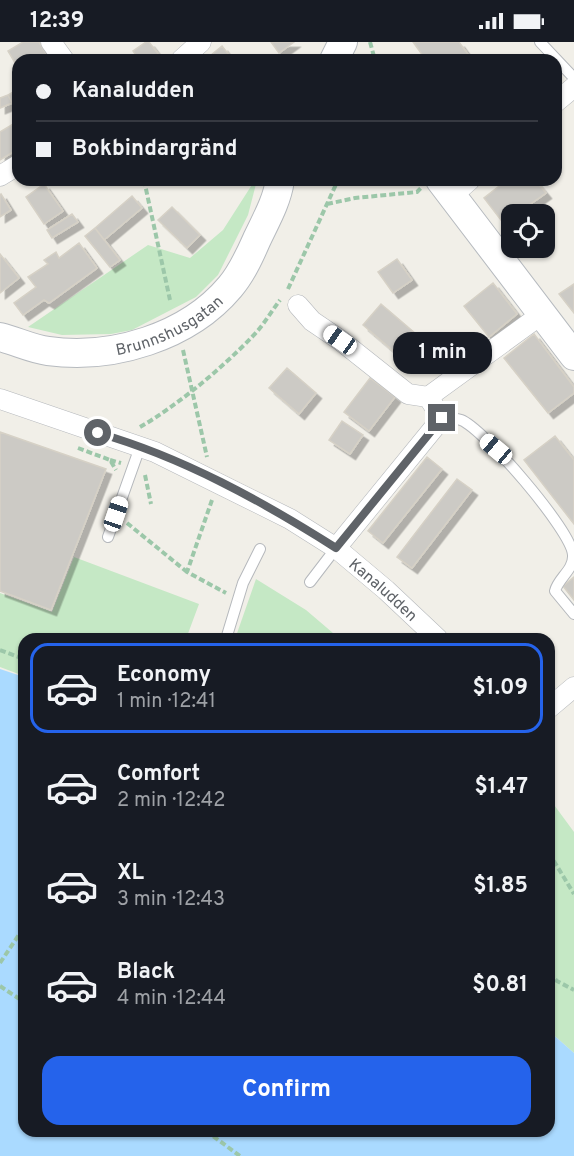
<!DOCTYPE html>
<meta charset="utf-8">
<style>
body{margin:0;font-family:Overpass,sans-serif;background:#20242c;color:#f1f3f6;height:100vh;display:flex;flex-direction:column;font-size:22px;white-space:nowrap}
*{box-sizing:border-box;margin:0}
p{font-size:20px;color:#9ea1a6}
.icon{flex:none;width:33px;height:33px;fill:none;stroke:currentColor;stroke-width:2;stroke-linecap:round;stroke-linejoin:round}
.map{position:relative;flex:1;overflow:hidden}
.panel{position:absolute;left:18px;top:591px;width:537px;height:504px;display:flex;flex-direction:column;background:#171b24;border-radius:18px;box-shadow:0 2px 4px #0004}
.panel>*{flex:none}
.top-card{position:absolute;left:12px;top:12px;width:550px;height:132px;border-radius:18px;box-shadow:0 2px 4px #0004;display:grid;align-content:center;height:132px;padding:0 24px;background:#171b24}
.tools{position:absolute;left:501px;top:162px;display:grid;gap:12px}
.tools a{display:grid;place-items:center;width:54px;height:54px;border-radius:12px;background:#171b24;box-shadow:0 2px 4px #0004;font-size:30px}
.end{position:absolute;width:27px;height:27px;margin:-14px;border:8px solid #5f6368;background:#fff;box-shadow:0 0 0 3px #fff}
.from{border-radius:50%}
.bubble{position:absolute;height:42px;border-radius:18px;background:#171b24;box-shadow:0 2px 4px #0004;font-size:20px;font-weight:700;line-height:42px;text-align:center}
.car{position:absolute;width:18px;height:36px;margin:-18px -9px;border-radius:8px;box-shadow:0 0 4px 2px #0007;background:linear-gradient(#fff 24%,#345 0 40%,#fff 0 76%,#345 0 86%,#fff 0)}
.top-card b{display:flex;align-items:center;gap:21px;height:57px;font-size:22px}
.top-card b+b{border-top:2px solid #363941}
.top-card i{width:15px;height:15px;background:#f1f3f6}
ul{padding:10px 0 0;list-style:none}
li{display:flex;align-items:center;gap:18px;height:90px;margin:0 12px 9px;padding:0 12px;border:3px solid transparent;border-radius:18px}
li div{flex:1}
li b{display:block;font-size:22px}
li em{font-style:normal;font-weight:700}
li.current{border-color:#2563eb}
li>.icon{width:54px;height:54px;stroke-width:1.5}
.action{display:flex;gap:12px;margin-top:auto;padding:12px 24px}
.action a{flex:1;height:69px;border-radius:18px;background:#2563eb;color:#fff;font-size:24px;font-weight:700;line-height:69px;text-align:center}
.status{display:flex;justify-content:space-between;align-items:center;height:42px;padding:0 30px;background:#171b24;direction:ltr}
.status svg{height:16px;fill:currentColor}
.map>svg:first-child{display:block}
.green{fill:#c5e8c5}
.water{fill:#aadaff}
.building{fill:#cccac5;stroke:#d6d1c6;stroke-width:1.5;filter:url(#shadow)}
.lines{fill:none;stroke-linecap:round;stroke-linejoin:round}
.service-casing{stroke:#b5b8bc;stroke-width:12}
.minor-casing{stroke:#b5b8bc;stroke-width:21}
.secondary-casing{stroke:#b6babf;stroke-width:30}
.path{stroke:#9cc7a9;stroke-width:4;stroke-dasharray:6 3;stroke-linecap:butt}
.service{stroke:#fff;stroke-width:10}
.minor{stroke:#fff;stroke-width:20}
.secondary{stroke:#fff;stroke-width:28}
.route{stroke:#5f6368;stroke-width:8}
.labels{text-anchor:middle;stroke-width:6;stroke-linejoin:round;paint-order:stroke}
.street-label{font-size:16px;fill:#5f6368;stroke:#fff}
</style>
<div class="status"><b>12:39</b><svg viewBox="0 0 49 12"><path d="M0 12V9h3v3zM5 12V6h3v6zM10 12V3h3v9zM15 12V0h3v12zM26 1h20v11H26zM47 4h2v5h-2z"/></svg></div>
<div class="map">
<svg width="574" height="1114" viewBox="0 0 574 1114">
<defs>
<filter id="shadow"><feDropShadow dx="5.5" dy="5.5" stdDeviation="0" flood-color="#0004"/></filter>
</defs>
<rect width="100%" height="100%" fill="#f1efe8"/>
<path class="green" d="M255,138H257L248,173L218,233L196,255L132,288L111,292L62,293L28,285L148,203L190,216L223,188Z
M74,515L199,562L186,597H24V634L0,625V551L52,570Z
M256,537L306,568L340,597H235Z
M549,756L574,790V1011L549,989Z"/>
<path class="water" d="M0,627L24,635V1089H549V989L574,1011V1114H0Z"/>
<path class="building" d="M23,0H39L50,18H18V26L8,9Z
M146,0H149L159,13L153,18H139L133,9Z
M271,0H294L279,11Z
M413,0H459L472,18H426Z
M222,4L233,18H205Z
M18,47V72L8,53Z
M8,53L12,61L0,66V56Z
M18,79V107L0,118V90Z
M507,138H535L546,151L516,172H512V176L504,182L484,156Z
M44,142L63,169L44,182L26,155Z
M1,152L11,168L0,175V153Z
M132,154L142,166L104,198L95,186Z
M172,165L200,193L187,206L158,178Z
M72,172L78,180L52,196L47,188Z
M95,186L120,218L110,225L85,194Z
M79,201L97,226L49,261L44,258L23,273L14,261L36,245L28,235L48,222L44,218L56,210L59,216Z
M0,212L19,236L0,251Z
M397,217L412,238L393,251L378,230Z
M493,241L517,272L489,295L464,264Z
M574,242V271L559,252Z
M381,262L430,304L412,325L363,283Z
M534,292L574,345V351L548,371L504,316Z
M287,326L316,351L299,372L269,346Z
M370,336L395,355L369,389L344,370Z
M342,379L363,393L350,412L329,398Z
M0,390L106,427L51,568L0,549Z
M555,394L574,418V482L524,418Z
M427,415L442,427L383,501L368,489Z
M457,437L472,448L412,526L397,515Z
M574,535V558L563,544Z"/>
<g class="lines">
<defs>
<path id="service" d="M540,0L574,36
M442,376C448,376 455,376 461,378C483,386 572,489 573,513C574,528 558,536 555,549L574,572
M108,495L140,405
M310,540L336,506
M226,597L243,541L260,507"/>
<g id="minor">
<path d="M51,0L64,18"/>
<path d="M181,18L201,0"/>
<path d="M556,60L574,45"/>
<path d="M0,134L18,123"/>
<path d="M453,153L470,138"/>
<path d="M298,263L312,279L340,298L408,352L428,355L442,376L336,506"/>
<path d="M428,355L542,272"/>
<path id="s1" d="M0,357L155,410L290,477L336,506L386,548L438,597"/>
<path d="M549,666L574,645"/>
</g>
<g id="secondary">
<path d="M334,18L343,0"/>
<path d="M440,138L574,314"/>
<path id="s2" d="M0,295C16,299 32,307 48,309C112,318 188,295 230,245C242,231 250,213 257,197C266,178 277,159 280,138"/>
</g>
</defs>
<use href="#service" class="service-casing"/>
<use href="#minor" class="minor-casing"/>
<use href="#secondary" class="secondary-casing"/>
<path class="path" d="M370,0L375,18
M144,138L170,258
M327,162L355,156L417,150L421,146
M288,247L338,138
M183,308L207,415
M140,385C178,363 221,327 252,295C263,284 271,270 280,258
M78,406L110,418L116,428
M110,418L121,421
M145,433L151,462
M212,458L187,530L226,551
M127,481L187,530
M0,608L24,617
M549,811L574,852
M0,921L24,885
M549,931L557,939L574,948
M0,944L24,960
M206,1089L240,1114"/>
<use href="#service" class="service"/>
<use href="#minor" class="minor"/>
<use href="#secondary" class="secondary"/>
</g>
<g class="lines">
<path class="route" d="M98,391C182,415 262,459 336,506L442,376"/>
</g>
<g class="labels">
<g class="street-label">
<text dy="6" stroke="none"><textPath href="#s2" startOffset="177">Brunnshusgatan</textPath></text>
<text dy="6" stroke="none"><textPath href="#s1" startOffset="432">Kanaludden</textPath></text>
</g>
</g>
</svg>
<div class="tools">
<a><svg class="icon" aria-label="locate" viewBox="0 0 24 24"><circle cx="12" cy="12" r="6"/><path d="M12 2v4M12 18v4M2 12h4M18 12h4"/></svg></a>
</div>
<i class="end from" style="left:98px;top:391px"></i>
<i class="end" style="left:442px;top:376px"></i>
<div class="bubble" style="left:393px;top:290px;width:99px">1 min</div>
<i class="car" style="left:340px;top:298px;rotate:305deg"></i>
<i class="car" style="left:496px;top:407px;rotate:310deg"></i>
<i class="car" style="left:116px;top:472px;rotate:19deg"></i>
<div class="top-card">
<b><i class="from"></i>Kanaludden</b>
<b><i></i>Bokbindargränd</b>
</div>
<section class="panel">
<ul>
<li class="current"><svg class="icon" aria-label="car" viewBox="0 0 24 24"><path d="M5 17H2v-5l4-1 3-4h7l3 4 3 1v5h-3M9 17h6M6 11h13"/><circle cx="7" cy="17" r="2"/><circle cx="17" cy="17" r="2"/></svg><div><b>Economy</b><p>1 min · 12:41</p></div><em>$1.09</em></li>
<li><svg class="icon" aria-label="car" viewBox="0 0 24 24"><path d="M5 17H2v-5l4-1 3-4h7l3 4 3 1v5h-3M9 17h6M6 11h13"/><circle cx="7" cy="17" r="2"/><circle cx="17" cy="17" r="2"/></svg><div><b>Comfort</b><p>2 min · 12:42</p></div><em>$1.47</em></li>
<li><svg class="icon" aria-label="car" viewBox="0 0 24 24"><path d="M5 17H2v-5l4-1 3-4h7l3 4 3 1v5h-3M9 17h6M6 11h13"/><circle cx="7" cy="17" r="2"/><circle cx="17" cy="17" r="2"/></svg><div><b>XL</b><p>3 min · 12:43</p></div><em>$1.85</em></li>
<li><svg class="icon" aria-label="car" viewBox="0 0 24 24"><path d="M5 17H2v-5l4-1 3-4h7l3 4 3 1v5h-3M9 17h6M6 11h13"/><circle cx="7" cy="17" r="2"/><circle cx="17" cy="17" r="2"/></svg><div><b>Black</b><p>4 min · 12:44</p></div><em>$0.81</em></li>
</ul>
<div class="action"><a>Confirm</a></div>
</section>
</div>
